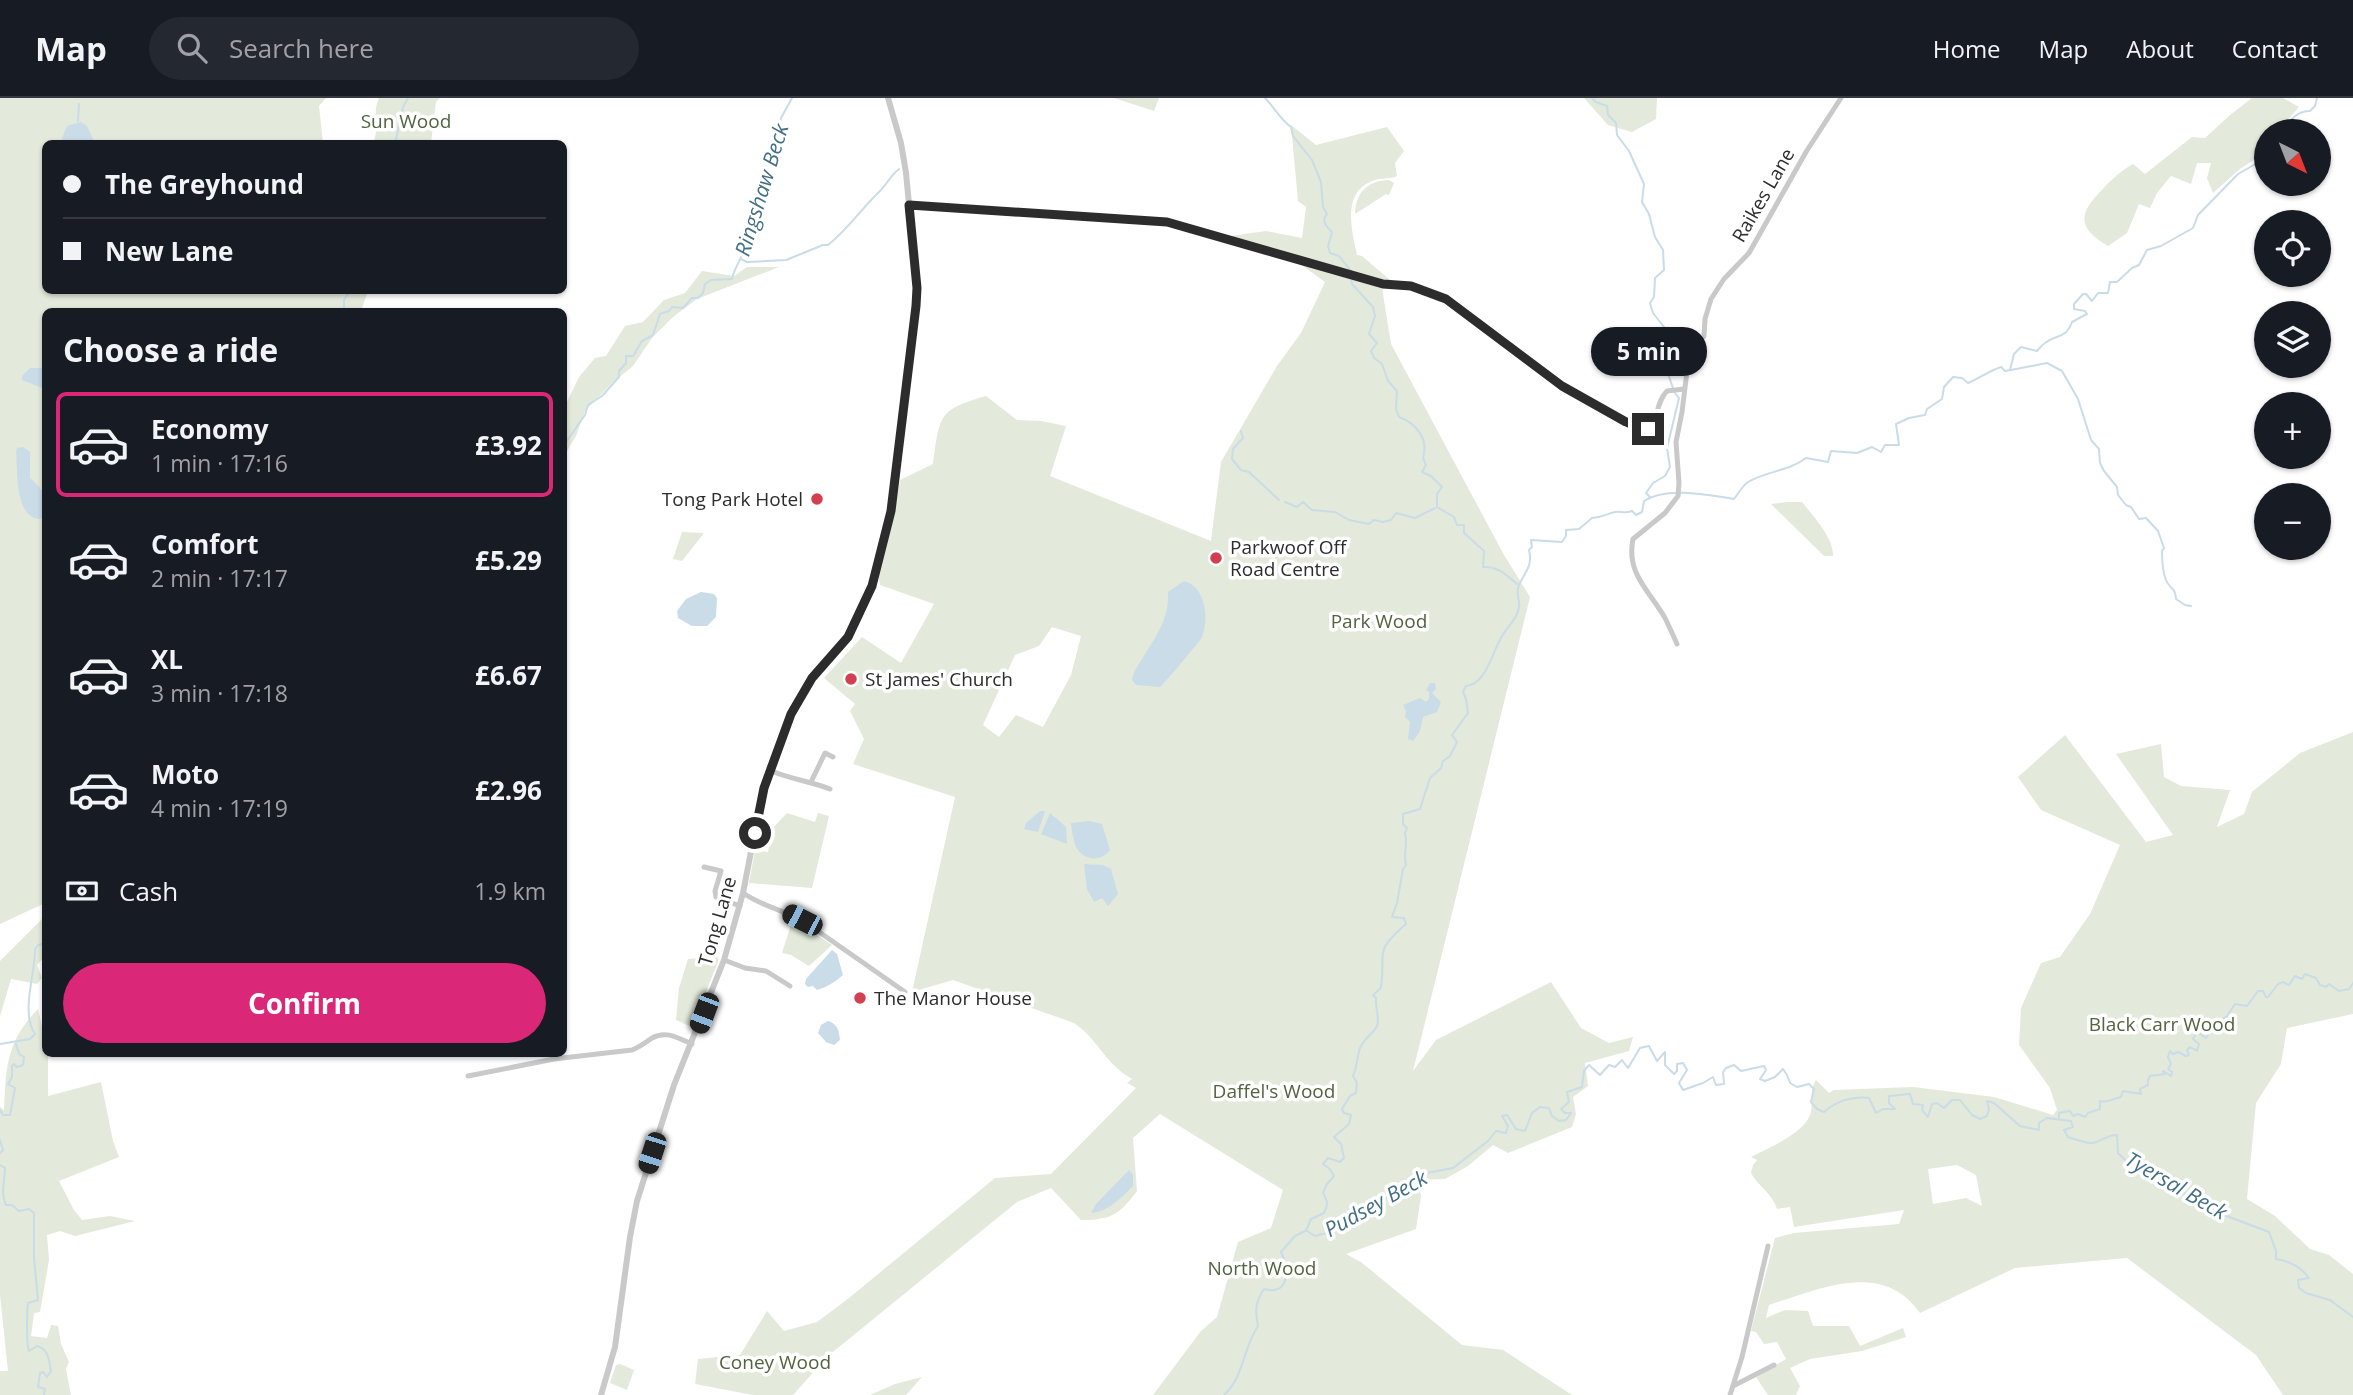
<!DOCTYPE html>
<meta charset="utf-8">
<style>
body{margin:0;font-family:"Open Sans",sans-serif;background:#242831;color:#f1f3f6;height:100vh;display:flex;flex-direction:column;font-size:26px;white-space:nowrap}
*{box-sizing:border-box;margin:0}
p{font-size:23px;color:#9ea1a6}
.icon{flex:none;width:38px;height:38px;fill:none;stroke:currentColor;stroke-width:2;stroke-linecap:round;stroke-linejoin:round}
.map{position:relative;flex:1;overflow:hidden}
.drawer{position:absolute;left:42px;top:210px;width:525px;height:749px;display:flex;flex-direction:column;background:#171b24;border-radius:10px;box-shadow:0 2px 5px #0004}
.drawer>*{flex:none}
.guide{position:absolute;left:42px;top:42px;width:525px;height:154px;border-radius:10px;box-shadow:0 2px 5px #0004;display:grid;align-content:center;height:154px;padding:0 21px;background:#171b24}
.needle{width:46px;rotate:138deg}
.tools{position:absolute;left:2254px;top:21px;display:grid;gap:14px}
.tools a{display:grid;place-items:center;width:77px;height:77px;border-radius:50%;background:#171b24;box-shadow:0 2px 5px #0004;font-size:35px}
.end{position:absolute;width:32px;height:32px;margin:-16px;border:9px solid #2c2c2c;background:#fff;box-shadow:0 0 0 4px #fff}
.from{border-radius:50%}
.bubble{position:absolute;height:49px;border-radius:24px;background:#171b24;box-shadow:0 2px 5px #0004;font-size:23px;font-weight:700;line-height:49px;text-align:center}
.car{position:absolute;width:21px;height:42px;margin:-21px -10px;border-radius:9px;box-shadow:0 0 5px 2px #0007;background:linear-gradient(#222 24%,#8ab4d8 0 40%,#222 0 76%,#8ab4d8 0 86%,#222 0)}
.guide b{display:flex;align-items:center;gap:24px;height:66px;font-size:26px}
.guide b+b{border-top:2px solid #363941}
.guide i{width:18px;height:18px;background:#f1f3f6}
ul{padding:0;list-style:none}
li{display:flex;align-items:center;gap:21px;height:105px;margin:0 14px 10px;padding:0 7px;border:4px solid transparent;border-radius:10px}
li div{flex:1}
li b{display:block;font-size:26px}
li em{font-style:normal;font-weight:700}
li.selected{border-color:#db2777}
li>.icon{width:63px;height:63px;stroke-width:1.5}
h2{padding:0 21px;font-size:32px;line-height:84px}
.pay{display:flex;align-items:center;gap:18px;height:77px;padding:0 21px;font-size:26px}
.pay p{margin-inline-start:auto}
.button{display:flex;gap:14px;margin-top:auto;padding:14px 21px}
.button a{flex:1;height:80px;border-radius:42px;background:#db2777;color:#fff;font-size:28px;font-weight:700;line-height:80px;text-align:center}
header{display:flex;align-items:center;gap:42px;box-sizing:border-box;height:98px;padding:0 35px;background:#171b24;border-bottom:2px solid #363941}
header strong{font-size:33px}
nav{display:flex;gap:38px;margin-inline-start:auto;font-size:24px}
.search{width:490px;height:63px;background:#242831;display:flex;align-items:center;gap:18px;box-sizing:border-box;padding:0 24px;border-radius:38px;color:#9ea1a6;font-size:26px}
.map>svg:first-child{display:block}
.green{fill:#e3e9db;fill-rule:evenodd}
.water{fill:#c9dce7}
.lines{fill:none;stroke-linecap:round;stroke-linejoin:round}
.stream{stroke:#c9dce7;stroke-width:2}
.minor{stroke:#c9c9c9;stroke-width:5}
.tertiary{stroke:#c9c9c9;stroke-width:6}
.route{stroke:#2c2c2c;stroke-width:9}
.poi-dot{fill:#d33f50;stroke:#fff;stroke-width:2.5}
.labels{text-anchor:middle;stroke-width:7;stroke-linejoin:round;paint-order:stroke}
.park-label{font-size:19px;fill:#51633f;stroke:#fff}
.street-label{font-size:19px;fill:#2c2c2c;stroke:#fff}
.poi-label{font-size:19px;fill:#2c2c2c;stroke:#fff;text-anchor:start}
.water-label{font-size:21px;font-style:italic;fill:#436f86;stroke:#fff}
</style>
<header>
<strong>Map</strong>
<div class="search"><svg class="icon" aria-label="search" viewBox="0 0 24 24"><circle cx="10" cy="10" r="6"/><path d="M15 15l6 6"/></svg>Search here</div>
<nav><a>Home</a><a>Map</a><a>About</a><a>Contact</a></nav>
</header>
<div class="map">
<svg width="2353" height="1297" viewBox="0 0 2353 1297">
<rect width="100%" height="100%" fill="#fff"/>
<path class="green" d="M0,0H326L319,8L323,45L46,46V192H364L367,196L361,213L46,214L45,805L0,826Z
M379,0H440L436,4L431,45H373C381,26 371,18 379,0Z
M1114,0H1159L1154,13Z
M1584,0H1657L1656,21L1632,34L1608,27Z
M2252,0H2283L2299,9L2278,33H2266L2264,56L2241,70L2213,95L2207,80L2211,65H2197L2191,86L2171,78L2157,95L2150,110L2139,106L2127,135L2108,148C2081,132 2076,119 2099,95C2110,83 2119,74 2133,66L2145,76L2192,39L2205,40L2230,17Z
M1291,27L1316,47L1387,29L1404,53L1395,65L1397,78C1389,82 1379,79 1370,84C1342,97 1352,133 1357,157L1362,158L1390,182L1382,190L1391,246L1504,457L1530,499L1413,973L1436,942L1551,884L1581,930L1609,945L1633,939L1629,953L1585,965L1588,988L1573,999L1576,1016L1572,1029L1508,1055L1493,1047L1468,1068L1445,1081L1416,1082L1421,1098L1416,1131L1346,1156L1361,1164L1462,1247L1503,1252L1572,1297H1153L1201,1233L1217,1219L1238,1144L1271,1130L1283,1092L1160,1016L1133,1040L1137,1093C1119,1117 1111,1122 1081,1122L1051,1090L1017,1104L828,1258L793,1297H753L695,1286L698,1261L740,1257L767,1213L784,1233L817,1224L849,1200L995,1080L1051,1076L1136,990L1127,985L1132,981C1103,964 1099,942 1074,925L953,882L912,894L955,699L853,666L864,641L850,613L855,606L824,580L862,539L901,565L934,506L880,487L878,474L894,417L900,382L933,366C940,318 937,312 986,298L1017,322L1041,323L1066,328L1050,378L1211,443L1221,364L1277,268L1301,235L1325,184L1296,163L1297,159L1231,138L1266,133L1302,140L1306,109L1298,103ZM1052,529L1081,538L1071,577L1043,629L1016,617L999,639L983,627L1015,557L1039,548Z
M1389,82L1394,85L1389,97L1386,96L1355,116C1356,94 1367,83 1389,82Z
M747,169H779L697,201L673,219L652,240L633,268L612,285L585,313L576,338L564,358V310L579,279L595,260L606,258L625,228L643,224L664,202L685,195L702,173L734,178Z
M1787,404H1802C1813,418 1834,440 1833,458H1824L1771,406Z
M682,434L704,435L682,463L673,461Z
M2353,634V916L2287,930L2281,966L2256,1005L2247,1101L2275,1118L2310,1151L2329,1157L2353,1176V1297H2283L2256,1257L2127,1160L2015,1170L1920,1215C1883,1161 1819,1191 1769,1207L1766,1220L1785,1212L1808,1213L1813,1228H1849L1860,1248L1903,1230L1906,1239L1862,1253L1810,1261L1790,1270L1800,1288L1796,1297H1768L1756,1279L1786,1261L1777,1244L1764,1246L1756,1234L1751,1233L1775,1140L1794,1135L1899,1126L1904,1112L1794,1129L1790,1109L1777,1111C1773,1096 1758,1088 1751,1075L1753,1067L1757,1062L1751,1059C1768,1050 1808,1034 1811,1013C1813,1001 1809,993 1816,982L1829,995L1834,992L1913,989L1994,999L2053,1017L2057,1012L2050,990L2019,947L2021,910L2041,865L2060,859L2090,816L2120,747L2041,712L2018,679L2065,637L2146,744L2173,737L2116,656L2161,646L2164,679L2181,688L2230,692L2217,729L2244,716L2252,694L2300,655ZM1957,1067L1976,1077L1982,1108L1966,1100L1933,1106L1928,1071Z
M787,715L815,724L818,715L829,718L812,790L749,785L755,752L768,754L772,731Z
M45,818V858L37,867L42,880L37,886L11,881L0,918V863Z
M793,820L802,827L801,830L806,833L808,831L832,847L809,868L791,857L782,855Z
M717,859L719,861L692,929L676,922L679,890L688,861Z
M38,911L45,942L46,956H48V998L101,984L113,1043L119,1059L59,1083L74,1112L82,1122L110,1118L135,1123L75,1138L60,1133L47,1137L49,1162L40,1214L34,1215L31,1238L47,1240L51,1227L58,1228L61,1246L69,1264L66,1271L71,1297H0V1273H8L0,1197V1009L4,1012C6,969 6,944 38,911Z
M620,1266L634,1272L627,1292L610,1285L616,1267Z
M922,1279L906,1297H870L895,1286Z"/>
<path class="water" d="M81,24L87,28L95,45H63L62,40L67,28Z
M30,270H45V291L22,282V278Z
M23,349L30,354V380C44,392 46,397 45,416L40,421C14,420 18,371 16,353L17,350Z
M1184,483C1206,489 1209,520 1202,539C1201,542 1164,586 1160,589L1136,587L1132,582L1133,577C1147,549 1170,527 1168,494Z
M701,494L714,496L717,500L716,519L707,528H692L678,520L677,513L686,501Z
M1430,585H1435L1436,591L1432,595L1441,604L1437,614L1423,619L1420,633L1413,643L1408,641L1410,624L1405,619L1406,613L1403,607L1420,600L1426,604L1429,601V594L1426,592Z
M1040,713H1045L1038,734L1024,731L1026,725Z
M1050,715L1066,729L1067,746L1041,736Z
M1089,723L1102,726L1110,752C1101,764 1084,763 1076,749C1073,742 1072,733 1071,725Z
M1084,766L1103,767L1111,771L1118,796L1108,808L1102,800L1094,804L1087,791Z
M832,852L837,856L843,877C835,884 827,889 817,892L813,888L808,889L805,886L806,881Z
M828,923C838,926 839,933 840,942L834,947L826,944L818,935L821,927Z
M1129,1072L1133,1077V1088C1122,1099 1108,1114 1091,1115L1096,1106Z"/>
<g class="lines">
<path class="stream" d="M1265,0C1275,10 1280,21 1291,29L1293,38L1312,62L1321,84L1323,109L1327,116C1321,123 1326,128 1332,134L1328,148L1330,155L1339,158L1351,173
M1592,0L1596,4L1607,8L1608,17L1616,25L1617,37L1629,53L1644,86L1642,104L1649,116L1655,139L1663,152L1664,172L1655,180L1654,199L1650,205L1653,215L1671,238L1675,248L1667,273L1673,290
M78,23L79,6
M2282,33C2290,23 2296,13 2310,13L2315,8L2317,0
M395,46L403,9L408,0
M741,161L747,164L786,162L823,147H828C848,131 862,110 880,93C887,86 890,78 899,71
M1351,179L1352,186L1373,209L1375,218L1369,236L1377,245L1371,253L1374,260L1382,266L1388,283L1397,293L1396,311L1399,319C1416,325 1429,341 1423,360L1426,367L1422,374L1431,378L1442,389L1437,396V409L1454,419L1457,427H1464V435L1484,453L1483,469C1498,468 1506,477 1517,486
M60,214L61,212
M344,214V202L350,192
M2011,272L2047,265L2062,273L2078,301L2091,342L2099,351L2100,365L2104,373L2117,389L2118,397L2126,407L2131,409L2139,421L2146,420L2158,433L2164,450L2162,453C2162,463 2162,473 2166,482C2170,492 2175,488 2176,501L2185,507L2191,508
M1241,333L1243,340L1233,351L1232,361L1241,372L1249,374L1279,402
M564,347L585,317L588,307L602,298L619,279V273L626,265V258H633L642,243L653,237L660,216L669,213L672,209L683,210L692,200H698L703,195L705,186L711,182L732,181C736,163 749,154 745,136L749,132L748,122L758,104L764,80L763,75L773,52L781,20L792,0
M1650,399L1646,395L1653,385L1665,378L1670,369L1667,350L1679,300L1675,295
M1285,404L1297,409L1303,404L1312,412L1335,414L1349,422L1369,426L1374,422L1383,424L1391,422L1396,415L1415,420L1435,410
M0,946L30,941L35,936C20,915 36,873 35,851L38,847L46,845
M0,1012L3,1017H10L15,990L8,986L12,979V968L14,966L17,969L23,967L24,959L19,956L16,946
M2059,1022V1015L2070,1013L2073,1018L2078,1016L2085,1019L2088,1015L2100,1011V1003C2108,1005 2112,1001 2121,999L2123,993L2141,996L2140,991L2148,987V982L2150,978L2165,976L2163,973L2171,978L2172,974L2168,971L2171,966L2168,959L2170,953L2173,956L2178,954L2186,958L2189,957L2187,952L2190,949L2197,953L2199,946L2193,941L2197,934L2206,940L2209,935L2207,928H2214L2227,918L2235,906L2247,908L2258,893H2263L2266,899H2268L2278,886L2283,884L2289,887L2295,878L2302,881L2305,876L2316,880L2320,887L2326,889L2329,886L2339,893L2349,891L2353,885
M0,1042L3,1052L0,1055
M0,1067L5,1070C5,1084 0,1093 6,1107H12L19,1113L29,1111L34,1115V1160L38,1202L28,1205C27,1214 26,1246 29,1253L37,1248C49,1251 49,1263 51,1273L47,1279L43,1274L40,1275L38,1289L45,1291L44,1297
M1306,1133L1311,1121L1324,1115C1328,1107 1328,1103 1323,1095L1327,1086L1334,1078L1330,1071L1323,1066L1328,1060L1340,1064L1344,1060L1341,1046L1334,1039L1349,1026L1351,1017L1344,1015L1342,1011L1350,998L1356,995L1357,985L1353,978C1357,969 1357,959 1360,950C1365,939 1374,935 1377,928C1380,922 1375,908 1376,900L1373,897L1381,890C1386,852 1373,855 1406,826L1404,820L1392,819L1397,805L1403,771L1406,767C1403,755 1408,747 1405,735L1407,730L1403,726V716L1420,711L1430,680L1441,670L1443,663L1450,658L1457,644L1452,637L1468,615L1466,601L1463,594L1466,588C1485,587 1492,556 1500,542C1505,530 1517,523 1519,509C1520,501 1515,495 1519,487C1525,473 1533,469 1529,452L1532,449L1531,442L1562,444L1566,438V432L1579,431L1592,420C1604,419 1605,416 1615,414C1622,413 1625,416 1632,413L1636,417L1642,414L1644,403C1666,388 1709,397 1734,401C1738,396 1743,387 1748,384C1767,373 1789,373 1806,360L1828,364L1831,353L1857,355L1872,349L1881,354L1885,347H1899L1896,326L1909,320L1925,317L1927,311L1942,301L1944,289L1953,279L1962,280L1968,285C1980,280 1989,273 2001,269L2005,273L2010,272L2014,256L2021,249L2037,253C2040,250 2042,247 2045,245C2057,236 2066,241 2072,224L2087,216L2085,213L2074,211V206L2083,196H2086L2092,203L2098,195H2108L2110,184H2117L2132,170L2139,167L2147,152L2161,148L2193,130L2198,117L2238,76L2266,60
M1307,1133L1315,1138L1330,1134L1348,1119L1386,1101L1421,1076L1453,1070L1488,1043L1496,1033L1506,1035L1508,1028L1502,1018L1507,1017L1516,1031L1525,1033L1532,1015L1540,1009L1549,1010L1552,1018L1559,1023L1566,1022L1571,1015H1565L1561,1011L1569,1004L1567,994L1582,989L1584,973L1589,967L1600,977L1609,967L1615,969L1622,962L1628,970L1640,950L1649,948L1657,963L1665,954V967L1674,976L1677,973V966L1683,965L1687,972L1679,985L1683,992L1703,985L1713,979L1716,987L1724,986L1723,974L1726,970L1734,967L1741,973L1764,968L1766,972L1760,981L1765,983L1775,979L1783,971L1787,977L1790,985L1797,989L1809,986L1814,991L1811,1004L1817,1011L1824,1014C1836,1003 1853,998 1869,1000L1876,1015L1883,1011H1895L1889,1005V998L1910,996L1913,1006L1923,1007L1922,1012L1928,1019L1932,1006L1937,1005L1944,1010L1952,1002H1960L1972,1017L1980,1021L1987,1018L1989,1011L1987,1003L1994,1005L2020,1028L2039,1032V1025L2047,1020L2071,1023L2073,1029L2064,1032L2068,1039C2075,1041 2086,1046 2093,1045C2102,1043 2107,1037 2117,1037L2118,1055L2127,1064L2139,1070L2153,1071L2186,1097L2196,1103L2209,1107L2216,1114L2269,1134L2276,1153V1161C2289,1163 2301,1169 2309,1180L2298,1182L2299,1190L2306,1195L2330,1202L2353,1219
M1224,1297C1244,1279 1243,1250 1258,1228C1255,1212 1255,1205 1264,1191C1290,1198 1289,1171 1281,1154L1295,1138L1305,1133"/>
<path class="minor" d="M910,107L1167,124L1383,186C1460,189 1501,249 1562,288C1575,297 1590,304 1604,312C1617,320 1633,332 1648,331
M1650,330C1659,319 1656,304 1667,293L1684,291
M1677,546C1673,537 1669,528 1665,520C1649,492 1626,476 1633,441L1665,415L1678,398L1679,385L1676,344L1682,314L1689,257L1704,238L1705,221L1711,201L1724,181L1749,155L1806,54L1841,0
M769,672C789,681 810,683 830,691
M811,684L825,655L833,659
M704,769L721,773L715,793L716,799L740,808
M743,795C762,808 782,812 802,822L905,894
M724,862L745,870L766,873L790,888
M468,978L554,961L632,952C640,949 645,945 652,940C666,932 678,940 692,946
M1733,1288L1774,1267
M1730,1297L1742,1259L1768,1148"/>
<path class="tertiary" d="M601,1297L615,1249L630,1139L637,1103L674,987L724,862L743,795L760,707L769,672L795,608L812,580L848,539L859,519L872,488L891,413L917,190L906,75L901,45L888,0"/>
</g>
<g class="lines">
<path class="route" d="M755,735L764,690L791,616L812,580L848,539L872,488L891,413L916,208L917,190L909,107L1167,124L1383,186L1411,188L1446,201L1562,288L1626,324L1642,331H1648"/>
</g>
<g class="poi-dot">
<circle cx="817" cy="401" r="7"/>
<circle cx="1216" cy="460" r="7"/>
<circle cx="851" cy="581" r="7"/>
<circle cx="860" cy="900" r="7"/>
</g>
<g class="labels">
<g class="park-label">
<text x="406" y="30">Sun Wood</text>
<text x="1379" y="530">Park Wood</text>
<text x="2162" y="933">Black Carr Wood</text>
<text x="1274" y="1000">Daffel's Wood</text>
<text x="1262" y="1177">North Wood</text>
<text x="775" y="1271">Coney Wood</text>
</g>
<g class="street-label">
<text transform="translate(1763 97) rotate(-60)" y="7">Raikes Lane</text>
<text transform="translate(717 823) rotate(-74)" y="7">Tong Lane</text>
</g>
<g class="poi-label">
<text x="803" y="408" text-anchor="end">Tong Park Hotel</text>
<text x="1230" y="456">Parkwoof Off<tspan x="1230" dy="22">Road Centre</tspan></text>
<text x="865" y="588">St James' Church</text>
<text x="874" y="907">The Manor House</text>
</g>
<g class="water-label">
<text transform="translate(762 92) rotate(-73)" y="7">Ringshaw Beck</text>
<text transform="translate(2176 1088) rotate(30)" y="7">Tyersal Beck</text>
<text transform="translate(1376 1106) rotate(-29)" y="7">Pudsey Beck</text>
</g>
</g>
</svg>
<div class="tools">
<a><svg class="needle" viewBox="-14 -14 28 28"><path d="M0-13l5 13h-10z" fill="#e53935"/><path d="M0 13l5-13h-10z" fill="#9ea1a6"/></svg></a>
<a><svg class="icon" aria-label="locate" viewBox="0 0 24 24"><circle cx="12" cy="12" r="6"/><path d="M12 2v4M12 18v4M2 12h4M18 12h4"/></svg></a>
<a><svg class="icon" aria-label="layers" viewBox="0 0 24 24"><path d="M12 4l9 5-9 5-9-5zM3 14l9 5 9-5"/></svg></a>
<a>+</a>
<a>−</a>
</div>
<i class="end from" style="left:755px;top:735px"></i>
<i class="end" style="left:1648px;top:331px"></i>
<div class="bubble" style="left:1591px;top:229px;width:116px">5 min</div>
<i class="car" style="left:802px;top:822px;rotate:297deg"></i>
<i class="car" style="left:704px;top:915px;rotate:201deg"></i>
<i class="car" style="left:652px;top:1055px;rotate:198deg"></i>
<div class="guide">
<b><i class="from"></i>The Greyhound</b>
<b><i></i>New Lane</b>
</div>
<section class="drawer">
<h2>Choose a ride</h2>
<ul>
<li class="selected"><svg class="icon" aria-label="car" viewBox="0 0 24 24"><path d="M5 17H2v-5l4-1 3-4h7l3 4 3 1v5h-3M9 17h6M6 11h13"/><circle cx="7" cy="17" r="2"/><circle cx="17" cy="17" r="2"/></svg><div><b>Economy</b><p>1 min · 17:16</p></div><em>£3.92</em></li>
<li><svg class="icon" aria-label="car" viewBox="0 0 24 24"><path d="M5 17H2v-5l4-1 3-4h7l3 4 3 1v5h-3M9 17h6M6 11h13"/><circle cx="7" cy="17" r="2"/><circle cx="17" cy="17" r="2"/></svg><div><b>Comfort</b><p>2 min · 17:17</p></div><em>£5.29</em></li>
<li><svg class="icon" aria-label="car" viewBox="0 0 24 24"><path d="M5 17H2v-5l4-1 3-4h7l3 4 3 1v5h-3M9 17h6M6 11h13"/><circle cx="7" cy="17" r="2"/><circle cx="17" cy="17" r="2"/></svg><div><b>XL</b><p>3 min · 17:18</p></div><em>£6.67</em></li>
<li><svg class="icon" aria-label="car" viewBox="0 0 24 24"><path d="M5 17H2v-5l4-1 3-4h7l3 4 3 1v5h-3M9 17h6M6 11h13"/><circle cx="7" cy="17" r="2"/><circle cx="17" cy="17" r="2"/></svg><div><b>Moto</b><p>4 min · 17:19</p></div><em>£2.96</em></li>
</ul>
<div class="pay"><svg class="icon" aria-label="cash" viewBox="0 0 24 24"><path d="M3 7h18v10H3z"/><circle cx="12" cy="12" r="2"/></svg>Cash<p>1.9 km</p></div>
<div class="button"><a>Confirm</a></div>
</section>
</div>
